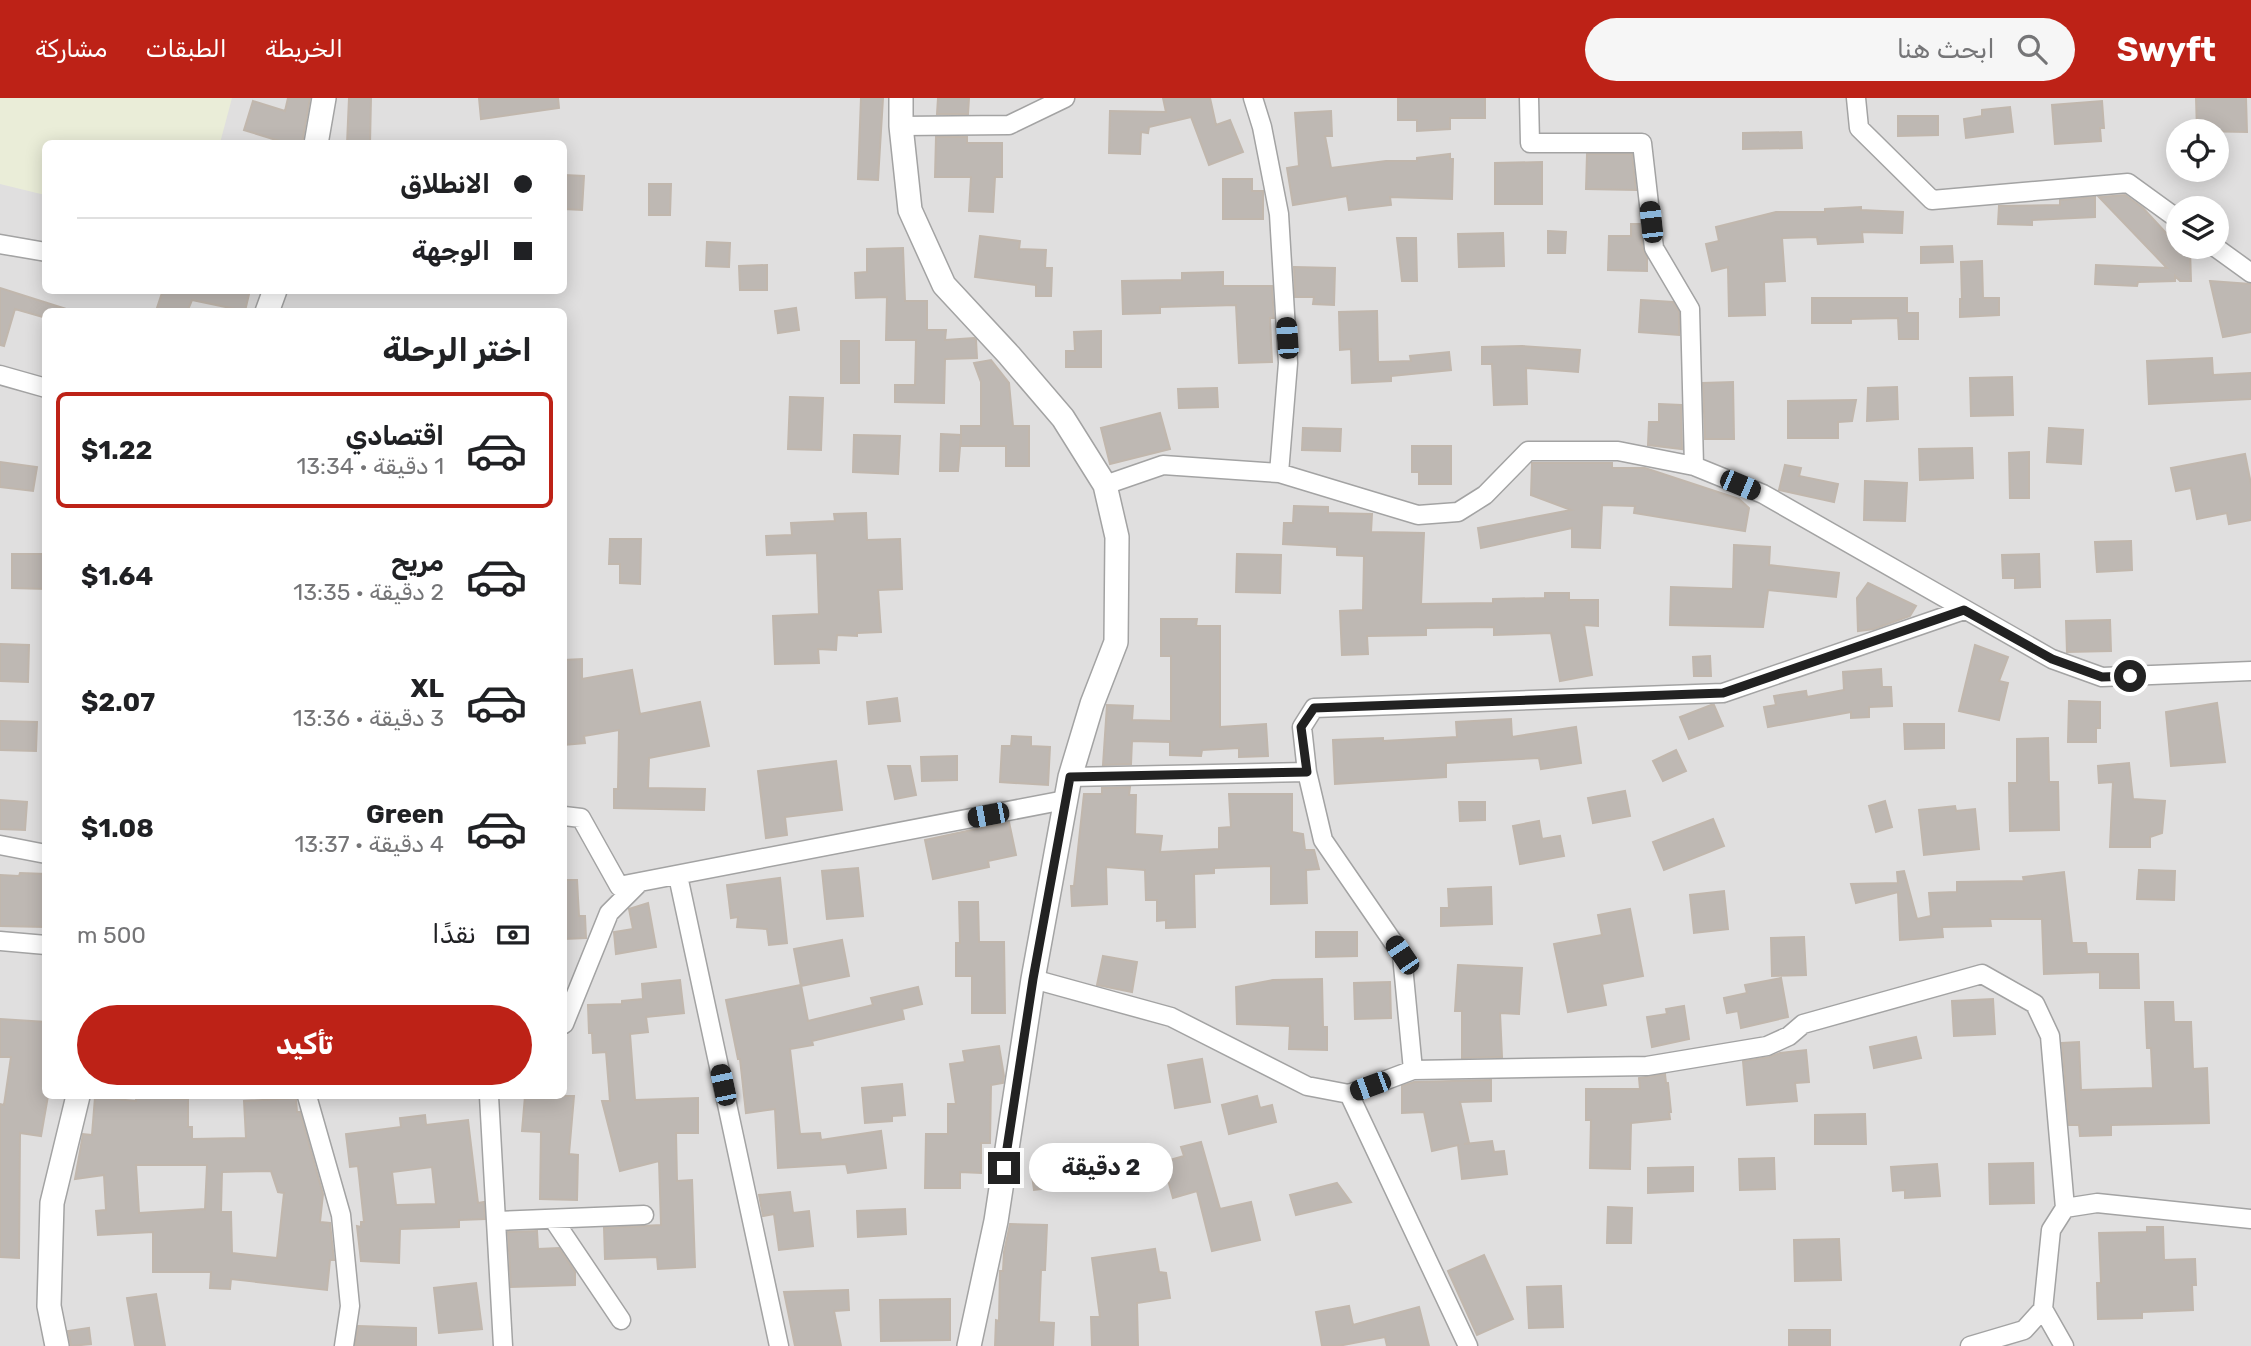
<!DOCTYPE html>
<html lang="ar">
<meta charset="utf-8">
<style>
body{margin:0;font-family:Rubik,Cairo,sans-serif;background:#f6f6f6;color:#202124;direction:rtl;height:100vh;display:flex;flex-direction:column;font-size:26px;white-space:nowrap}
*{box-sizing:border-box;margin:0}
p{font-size:23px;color:#757577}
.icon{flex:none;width:38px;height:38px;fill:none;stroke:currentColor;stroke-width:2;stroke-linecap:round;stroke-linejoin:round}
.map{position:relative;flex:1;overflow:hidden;direction:ltr}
.details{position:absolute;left:42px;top:210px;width:525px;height:791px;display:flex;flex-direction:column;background:#fff;border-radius:10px;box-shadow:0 4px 18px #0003;direction:rtl}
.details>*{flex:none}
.hud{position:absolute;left:42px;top:42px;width:525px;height:154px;border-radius:10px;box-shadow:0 4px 18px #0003;direction:rtl;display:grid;align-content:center;height:154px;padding:0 35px;background:#fff}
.controls{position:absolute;left:2166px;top:21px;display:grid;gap:14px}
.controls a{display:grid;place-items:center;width:63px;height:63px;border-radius:50%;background:#fff;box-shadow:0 4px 18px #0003;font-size:35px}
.end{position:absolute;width:32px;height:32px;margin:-16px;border:9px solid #222;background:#fff;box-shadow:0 0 0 4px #fff}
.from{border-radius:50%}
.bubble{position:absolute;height:49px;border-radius:24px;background:#fff;box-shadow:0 4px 18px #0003;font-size:23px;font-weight:700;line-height:49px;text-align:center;direction:rtl}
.car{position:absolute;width:21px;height:42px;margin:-21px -10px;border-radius:9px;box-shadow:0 0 5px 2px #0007;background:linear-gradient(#222 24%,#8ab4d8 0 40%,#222 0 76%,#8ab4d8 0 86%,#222 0)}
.hud b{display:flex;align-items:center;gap:24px;height:66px;font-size:26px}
.hud b+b{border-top:2px solid #e0e0e0}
.hud i{width:18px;height:18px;background:#202124}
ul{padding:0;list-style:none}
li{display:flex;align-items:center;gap:21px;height:116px;margin:0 14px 10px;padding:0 21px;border:4px solid transparent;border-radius:10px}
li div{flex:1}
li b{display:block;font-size:26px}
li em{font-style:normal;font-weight:700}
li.current{border-color:#bd2217}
li>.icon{width:63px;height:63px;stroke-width:1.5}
h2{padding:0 35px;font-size:32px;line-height:84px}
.pay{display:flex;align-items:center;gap:18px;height:77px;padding:0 35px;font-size:26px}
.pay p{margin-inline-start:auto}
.action{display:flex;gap:14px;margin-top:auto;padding:14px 35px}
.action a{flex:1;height:80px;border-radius:42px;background:#bd2217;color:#fff;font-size:28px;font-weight:700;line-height:80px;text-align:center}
header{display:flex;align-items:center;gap:42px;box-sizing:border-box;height:98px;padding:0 35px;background:#bd2217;color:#fff}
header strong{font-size:33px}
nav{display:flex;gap:38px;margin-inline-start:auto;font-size:24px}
.search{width:490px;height:63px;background:#f6f6f6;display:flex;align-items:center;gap:18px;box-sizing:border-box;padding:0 24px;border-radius:38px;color:#757577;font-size:26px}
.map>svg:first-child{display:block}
.residential{fill:#e0dfdf;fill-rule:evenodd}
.farmland{fill:#eaedd8}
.building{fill:#beb8b3;stroke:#c1b7ad;stroke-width:2;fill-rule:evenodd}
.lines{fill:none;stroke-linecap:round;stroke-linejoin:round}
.minor-casing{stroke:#a3a3a3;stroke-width:21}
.tertiary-casing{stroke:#a3a3a3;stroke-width:26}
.minor{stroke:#fff;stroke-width:18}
.tertiary{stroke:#fff;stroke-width:23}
.route{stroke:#222;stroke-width:9}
</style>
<header>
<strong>Swyft</strong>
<div class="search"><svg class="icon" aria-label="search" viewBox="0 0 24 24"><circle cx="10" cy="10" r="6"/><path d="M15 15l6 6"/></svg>ابحث هنا</div>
<nav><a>الخريطة</a><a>الطبقات</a><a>مشاركة</a></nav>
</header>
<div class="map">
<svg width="2251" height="1248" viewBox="0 0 2251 1248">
<rect width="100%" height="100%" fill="#f1efea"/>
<path class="residential" d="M0,0H2251V1248H0ZM2179,33H2217V72H2179ZM46,46H564V192H46ZM2179,110H2217V149H2179ZM46,214H564V998H46Z"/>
<path class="farmland" d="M0,0H232L220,45L46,46L45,97L0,86Z"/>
<path class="building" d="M288,0H310L302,46H289L244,32L253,3L285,13Z
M349,0H371L370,46H347Z
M479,0H558L559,10L481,21Z
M861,0H883L878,82L858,81Z
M938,0H969L968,16H937Z
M1163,0H1210L1216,27L1230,22L1243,54L1209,67L1191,19L1149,29L1148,35L1141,34L1140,56L1109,55L1110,13L1166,14Z
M1398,0H1485V20H1450V31L1417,33V22H1398Z
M2196,0H2246L2247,34L2197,33Z
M2102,3L2104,30H2100L2101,43L2055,46L2052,7Z
M2010,9L2013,34L1966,40L1964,21L1982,18V12Z
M1331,13L1332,38H1325L1331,70L1386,63H1417V60L1450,56V61H1453L1452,101L1390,99L1391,107L1349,112L1347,98L1293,107L1287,70L1299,68L1295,15Z
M1898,18H1938V37L1898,38Z
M1801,34L1802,50L1743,51V35Z
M936,39H967V45H1002V79H995L993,114L969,113L971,79H935Z
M1587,56H1632L1636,92L1586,91Z
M1542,64V106H1495V65Z
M564,77L584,78L582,112L564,111Z
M1223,81H1252V93H1263V121H1223Z
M649,86H671L670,117H649Z
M2125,97L2143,110L2179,149L2190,150L2191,183H2180L2175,178V183L2138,184L2137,188L2095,186L2096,167L2167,170L2099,99Z
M2095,99V119L2032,122V127L1998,126L1999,108L2060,107V102Z
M1861,109V112L1903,114L1902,135L1862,134L1863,144L1818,146L1817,139L1782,140L1785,183L1764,184L1765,217L1729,218L1728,169L1712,173L1706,146L1719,143L1716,129L1776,114H1825V111Z
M1631,126H1640L1643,151L1647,160V173L1608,172L1609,138H1631Z
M1548,133L1566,134L1565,155H1548Z
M1503,135L1504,168L1459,169L1458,136Z
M980,138L1020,143L1019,151L1046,152L1045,170H1052L1051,198H1036V187L975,179Z
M1397,140H1416L1417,183H1402Z
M707,144L730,145L729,169L706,168Z
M1952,148L1953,164L1921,165V149Z
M903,150L905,203H927V232H946L945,242L974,240L976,242L977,260L945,261L944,305L895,304V287H915L916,242H886L887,199L856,200L855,175L867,174V151Z
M1982,163L1983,200H1999V217L1960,219V201H1962L1961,164Z
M767,167V192H740L739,168Z
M1294,169L1335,170L1334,207L1313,206L1314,199H1295Z
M1223,174V188H1272L1274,220H1270L1272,264L1239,265L1236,207L1160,209V215L1123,216L1122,183L1182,182V175Z
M2210,183L2251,186V234L2223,239Z
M0,190L66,211L65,214H46V220L15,211L4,248L0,247Z
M163,192H250L245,213L192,202L187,214H167L157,210Z
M1812,200H1907V215H1918V241H1899L1898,220L1851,221V225H1812Z
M1641,202L1673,204L1679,214V237L1639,234Z
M796,210L799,232L778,235L775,213Z
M1377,213L1378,264L1411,263L1410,258L1449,254L1451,272L1391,278V283L1352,285L1351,251L1340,252L1339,214Z
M1101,233V269H1066V253H1075L1074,234Z
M841,243H859V285H841Z
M1522,248L1580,252L1578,274L1526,270L1527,306L1494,307L1492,266H1482V249Z
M2212,260L2213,277L2251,275V301L2149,306L2147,263Z
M991,262L1009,285L1013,328H1029V368H1006V348H961V328H981V284L974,265Z
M2012,279L2013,317L1971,318L1970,280Z
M1733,284L1734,341H1705L1703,285Z
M1897,289L1898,321L1867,323L1868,290Z
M1217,290L1218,309L1179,310L1178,291Z
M790,299L823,300L821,352L788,351Z
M1856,302L1852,323L1838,324V340H1788V303Z
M1659,306L1681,307L1682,351L1648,347L1649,324H1659Z
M1160,315L1170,351L1110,366L1101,330Z
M1303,330L1341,331L1340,353L1302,352Z
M2049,330L2083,332L2081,366L2047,364Z
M941,336L961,337L958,373H940Z
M854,337L900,338L898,376L853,374Z
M1412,348H1451V386H1419V374H1412Z
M1972,350L1973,380L1920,382L1919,351Z
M2029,354V400H2010L2009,355Z
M2245,356L2251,386V422L2229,426L2227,415L2197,421L2191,390L2176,393L2171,370Z
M0,364L37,369L33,393L0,389Z
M1532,365H1612V370H1645L1739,401L1749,410L1745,433L1634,415L1635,408L1602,407L1600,450L1572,449V430L1481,450L1478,430L1571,412L1531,397Z
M1785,367L1801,370L1799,378L1838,386L1834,404L1779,392Z
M1865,383L1907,385L1905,423L1864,422Z
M1294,408L1328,409V415L1372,416L1371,434L1424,435L1421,506L1493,505V501L1545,500V495H1569V502H1598V528L1584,527L1592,577L1560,583L1551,535L1494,537V529L1426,530V537L1367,538L1368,556L1342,557L1340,513L1363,512L1364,458L1337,457V449L1283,446L1284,425H1293Z
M866,415L867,442L900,441L902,491L878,492L881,534L857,535V538L837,537L836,552L818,551L819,565L775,566L773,518L819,516L817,455L767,457L766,438L792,437L791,425L835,423L834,416Z
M610,441H641L640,486L620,485V466H609Z
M2131,443L2132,472L2097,474L2095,444Z
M1734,447L1770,449L1769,467L1839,475L1836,499L1768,492L1763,529L1670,527L1671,489L1733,491Z
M12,456H46V491L12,490Z
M1237,456L1281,457L1280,495L1236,494Z
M2039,456L2040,489L2015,490V480H2003L2002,457Z
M1868,485L1916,508L1910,518L1874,531L1858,533L1857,500Z
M1161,521H1197L1196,528H1220V629L1266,626L1268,658L1239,659V650L1202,652L1201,658L1170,657V644L1132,643L1131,666L1103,667L1107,607L1133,608L1132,622L1171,623V558H1161Z
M2110,522L2111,553L2067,554L2066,523Z
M0,546L29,547L28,584L0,583Z
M1975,547L2008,559L1999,583L2008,585L1999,622L1959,613Z
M1710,558L1711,578H1694L1693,559Z
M582,561V581L632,572L640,616L700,604L709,648L649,660L648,690L705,691L704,712L614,710V691H618L619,632L584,638L585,645L564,647V562Z
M1881,571L1882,589H1891L1892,608L1869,609V619L1851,620V614L1768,629L1764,609L1776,607L1774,598L1806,593L1807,599L1844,592L1843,574Z
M897,600L900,623L869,626L867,604Z
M2069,603L2100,604V630H2096V644H2068Z
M2217,605L2225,664L2171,668L2166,614Z
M1711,607H1714L1723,628L1689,641L1680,619Z
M1511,621L1512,639L1576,629L1581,665L1541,671L1539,660L1446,665V679L1335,686L1333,642L1383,640V643L1457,639L1456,624Z
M0,623L37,624L36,653L0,652Z
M1904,626H1944V650L1905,651Z
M1012,638L1031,639V648L1050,649L1048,687L1000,684L1002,648H1011Z
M2048,640L2049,684H2058L2059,732L2010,733L2009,685H2017V641Z
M1676,652L1686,673L1663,683L1653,663Z
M957,658V682L922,683L921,659Z
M836,663L842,712L785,719L787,737L766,740L758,673Z
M2129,665L2133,701L2165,703L2162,735L2150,739V749H2110L2113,684L2099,685L2098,668Z
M888,668H910L916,697L895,701Z
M1130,689L1129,697H1136L1135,736L1162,738L1160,754L1219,751V730L1231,729L1229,696H1292V734L1303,736L1305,752H1314L1319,771L1306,772L1307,805L1271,806V768L1214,770V775L1194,776L1195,829L1166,830V822L1157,823V802H1146L1145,772L1106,769L1107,806L1072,808L1071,788H1074L1084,696H1102V690Z
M1625,693L1630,718L1593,725L1588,700Z
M0,702L27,704L25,732L0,731Z
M1885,703L1892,729L1876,734L1869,708Z
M1459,704H1485V722L1460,723Z
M1955,708L1956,713L1975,711L1979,751L1924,757L1919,712Z
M1713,721L1724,748L1664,772L1653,744Z
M1539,723L1542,741L1560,738L1564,758L1520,766L1513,728Z
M1009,724L1016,757L988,763L989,769L933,781L925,742Z
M858,770L863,818L827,821L822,773Z
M2139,772L2175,773L2174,802L2137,801Z
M1904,773L1917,821L1931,818L1929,795L1957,794V784L2024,783L2023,779L2064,774L2072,845H2086L2087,856H2138L2139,890H2100V874L2044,876L2042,821H1990L1991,828L1942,829L1943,839L1900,842L1898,794L1856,805L1851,786L1898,785L1897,774Z
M20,775L46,776L44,829L0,828V777L19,778Z
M780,780L787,845L769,847L767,831L737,829L738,819L731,820L727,787Z
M564,782H577L579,818H585L586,840L564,841Z
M1491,789L1492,826L1441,828V810H1449L1448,791Z
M1724,793L1728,831L1694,835L1690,797Z
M959,804H978L979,844H1004L1005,915H972V878H956V845H960Z
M648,805L656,849L616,856L614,834L633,831L629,811Z
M1630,811L1643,878L1602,886L1606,907L1568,914L1554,846L1602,837L1598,817Z
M1316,834H1357V858L1316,859Z
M1804,839L1806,877L1772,878L1771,840Z
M842,842L849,878L801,888L794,851Z
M1103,858L1137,864L1132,894L1097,887Z
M1458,867L1522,870L1519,916L1500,915L1502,959L1462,960V913H1455Z
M1781,880L1788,919L1741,930L1738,913L1727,915L1724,900L1747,895L1745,887Z
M1322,881L1323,929H1327V952L1289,951L1290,928L1237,926L1236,889L1273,882Z
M680,882L684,915L646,919L648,934L630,936L635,1002L698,1000V1035H676L677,1083L692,1082L695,1169L658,1171L657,1159L605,1161L604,1130L661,1127L659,1063L620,1073L602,1003H610L606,954L593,955L592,935H589L588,907L622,906V903L643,901L642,886Z
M1390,884L1391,920L1355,921L1354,885Z
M801,887L808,923L873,907L871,900L918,889L922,906L902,911L904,921L812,943L813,947L790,951L800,1036L820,1035L821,1042L881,1033L886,1070L848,1075L846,1066L778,1070L775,1011L746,1015L740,961H738L726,902Z
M1993,901L1995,936L1954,938L1952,903Z
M2145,904H2173L2174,924H2191L2193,971L2207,970L2209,1025L2111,1027V1037L2080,1038L2079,1027H2069L2062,945L2079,944L2081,992L2153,990L2151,950H2147Z
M1684,908L1689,941L1652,949L1647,919L1667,916L1666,911Z
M0,921L46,924V998H48L41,1038L20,1035L19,1160L0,1159V1006L4,1007L11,959H0Z
M1916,939L1921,960L1874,970L1870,949Z
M999,948L1004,978L1003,985L991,987L990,1045H981V1075L960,1074V1090H925L926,1036H948V1006H956L950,966L965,964L963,953Z
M1806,952L1809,984L1795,985L1797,1003L1747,1007L1743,963L1769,959L1780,955Z
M1202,961L1210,1004L1175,1010L1168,967Z
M1665,976L1666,985H1668L1671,1014H1669L1670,1021L1631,1025L1630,1071L1590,1070L1591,1022H1586V991H1640L1639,980Z
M1491,982V1003L1460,1004L1469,1045L1464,1046L1492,1043L1494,1054L1504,1053L1507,1076L1462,1081L1458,1047L1432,1053L1424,1014L1402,1015V988L1414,984Z
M902,986L905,1017L892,1018V1023L865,1025L862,990Z
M136,998H173V1001H188V1029H192V1041L246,1040L244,1003L296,1000L297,1014H300L323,1096L320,1124L330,1125L334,1162H330L327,1192L231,1181L230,1191L210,1190L211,1174H153V1134L98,1137L96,1113L106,1112L104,1077L75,1081L83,1036L92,1037L95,999L136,1003ZM136,1067H207L205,1111L139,1115ZM271,1073L278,1094L284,1095L277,1160L232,1155L231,1114H221L222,1074Z
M525,998H574L569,1056L578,1057L577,1102L540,1101L541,1034L522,1033Z
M1257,998L1260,1010L1272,1007L1276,1024L1229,1036L1222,1007Z
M1865,1016L1866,1046H1815V1017Z
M425,1017L426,1027L468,1022L478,1105L484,1104L485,1121L459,1122V1129L400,1131L399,1165L361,1163L357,1128L361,1129V1124H364L358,1068L350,1069L346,1036L401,1029L400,1020ZM432,1069L436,1106L396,1107L392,1074Z
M1201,1044L1220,1111L1251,1104L1260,1142L1212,1153L1197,1093L1173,1100L1163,1064L1184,1058L1181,1049Z
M1116,1060L1119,1082L1034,1092L1031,1070Z
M1774,1060L1775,1091L1740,1092L1739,1061Z
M2033,1065L2034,1105L1990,1106L1989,1066Z
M1937,1066L1940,1098L1905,1100V1092L1893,1093L1891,1069Z
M1693,1069V1093L1648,1095V1070Z
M1337,1085L1351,1104L1296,1117L1290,1097Z
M790,1094L793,1115L809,1113L813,1148L779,1152L774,1116L763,1118L759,1097Z
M1608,1109L1632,1110L1631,1145H1607Z
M905,1111L906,1136L858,1139L857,1113Z
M1010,1126L1047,1127L1045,1172H1041L1039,1224L1054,1225L1053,1248H995L996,1222L999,1223L1000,1173H1003L1004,1154Z
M2147,1129H2163L2164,1162L2195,1161L2196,1187H2192L2193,1212L2142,1214V1220L2098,1221L2097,1185H2101L2099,1135L2147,1134Z
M537,1133L538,1151L559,1150L575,1174V1187L511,1189L508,1134Z
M1839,1141L1841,1182L1795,1183L1794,1142Z
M1155,1151L1159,1174L1166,1175L1170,1200L1137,1205L1138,1248H1092L1091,1219H1100L1092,1160Z
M1484,1157L1513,1221L1477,1237L1448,1173Z
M476,1185L482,1231L439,1235L434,1190Z
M1561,1188L1563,1229L1529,1230L1527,1189Z
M848,1192L849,1212L834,1213L841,1248H795L784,1194Z
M156,1196L165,1248H135L127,1200Z
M950,1201V1242L881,1243L880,1202Z
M1349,1208L1353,1227L1419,1209L1429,1248H1387L1385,1239L1338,1248H1322L1316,1214Z
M358,1228L416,1230V1248H355Z
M89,1230L91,1246L71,1248L68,1233Z
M1789,1232H1830V1248H1789Z"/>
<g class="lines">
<defs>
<path id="minor" d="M1253,0L1262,29L1279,116L1288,265L1279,375
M1529,0L1530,45H1642L1654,150L1690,211L1694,368
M1856,0L1859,30L1932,102L2128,85L2179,122
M901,28L1009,27L1065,0
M0,146L46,154
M2215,149L2251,175
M0,277L46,290
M1105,387L1163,367L1279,375L1418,417L1458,414L1485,397L1528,353H1618L1694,368L1763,396L2052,561L2102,579L2251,573
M1070,679L1307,674
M564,718L581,720L619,788L1065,702
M0,747L46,756
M678,778L779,1248
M0,843L46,847
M1033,881L1171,919L1307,988L1349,996L1413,972L1647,968L1767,948L1789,938L1803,926L1982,876L2035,906L2050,938L2065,1110
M564,926L609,815L639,785
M1413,972L1402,857L1323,742L1307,674L1302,629L1314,610L1723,595L1964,512
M1349,996L1468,1248
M307,998L341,1117L350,1208L344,1248
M489,998L503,1248
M553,1121L621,1222
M497,1123L644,1117
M2043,1211L2064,1248
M1970,1248L2024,1232L2043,1211L2051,1132L2065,1110L2097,1105L2251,1121"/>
<path id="tertiary" d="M901,0V28L910,112L944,187L1009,257L1063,320L1105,387L1117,439L1116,544L1092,606L1070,679L1033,881L996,1123L969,1248
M316,46L324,0
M267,214L275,192
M57,1248L49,1208L52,1105L78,998"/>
</defs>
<use href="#minor" class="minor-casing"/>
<use href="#tertiary" class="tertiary-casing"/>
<use href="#minor" class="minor"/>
<use href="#tertiary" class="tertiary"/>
</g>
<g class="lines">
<path class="route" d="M1004,1070L1033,881L1070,679L1307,674L1301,629L1314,610L1723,595L1964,512L2052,561L2102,579L2130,578"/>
</g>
</svg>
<div class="controls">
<a><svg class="icon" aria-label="locate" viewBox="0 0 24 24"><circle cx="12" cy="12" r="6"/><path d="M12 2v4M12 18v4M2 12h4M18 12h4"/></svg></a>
<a><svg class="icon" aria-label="layers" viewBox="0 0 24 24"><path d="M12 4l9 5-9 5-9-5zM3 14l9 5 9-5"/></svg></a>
</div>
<i class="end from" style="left:2130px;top:578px"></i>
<i class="end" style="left:1004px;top:1070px"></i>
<div class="bubble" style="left:1029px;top:1045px;width:144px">2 دقيقة</div>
<i class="car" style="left:1651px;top:124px;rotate:354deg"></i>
<i class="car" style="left:1287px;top:240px;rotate:356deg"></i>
<i class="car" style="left:1740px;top:387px;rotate:113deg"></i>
<i class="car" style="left:988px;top:717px;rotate:259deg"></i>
<i class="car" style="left:1402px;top:857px;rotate:326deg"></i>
<i class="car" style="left:723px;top:987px;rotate:348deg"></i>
<i class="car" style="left:1370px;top:988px;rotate:250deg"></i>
<div class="hud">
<b><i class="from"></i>الانطلاق</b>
<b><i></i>الوجهة</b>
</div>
<section class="details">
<h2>اختر الرحلة</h2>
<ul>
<li class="current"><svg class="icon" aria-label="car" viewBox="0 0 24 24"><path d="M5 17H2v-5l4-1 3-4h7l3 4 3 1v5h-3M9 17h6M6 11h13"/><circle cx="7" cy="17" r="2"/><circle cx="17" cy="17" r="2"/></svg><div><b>اقتصادي</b><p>1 دقيقة · 13:34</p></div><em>$1.22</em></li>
<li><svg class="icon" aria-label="car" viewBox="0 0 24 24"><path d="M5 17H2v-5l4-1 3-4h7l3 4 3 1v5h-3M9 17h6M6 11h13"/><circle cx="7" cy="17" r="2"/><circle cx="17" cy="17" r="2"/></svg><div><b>مريح</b><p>2 دقيقة · 13:35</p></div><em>$1.64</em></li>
<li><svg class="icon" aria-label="car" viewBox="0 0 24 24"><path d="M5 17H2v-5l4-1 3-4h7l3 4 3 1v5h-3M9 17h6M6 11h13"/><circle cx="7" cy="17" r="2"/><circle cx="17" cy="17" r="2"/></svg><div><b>XL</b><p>3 دقيقة · 13:36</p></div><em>$2.07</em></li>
<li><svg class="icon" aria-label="car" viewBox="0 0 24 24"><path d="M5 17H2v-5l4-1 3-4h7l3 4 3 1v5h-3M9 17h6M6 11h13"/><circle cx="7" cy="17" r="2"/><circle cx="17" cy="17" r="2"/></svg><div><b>Green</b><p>4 دقيقة · 13:37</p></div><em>$1.08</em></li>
</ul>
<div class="pay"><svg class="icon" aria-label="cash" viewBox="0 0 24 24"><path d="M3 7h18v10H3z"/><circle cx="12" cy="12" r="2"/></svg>نقدًا<p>500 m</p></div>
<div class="action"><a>تأكيد</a></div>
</section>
</div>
